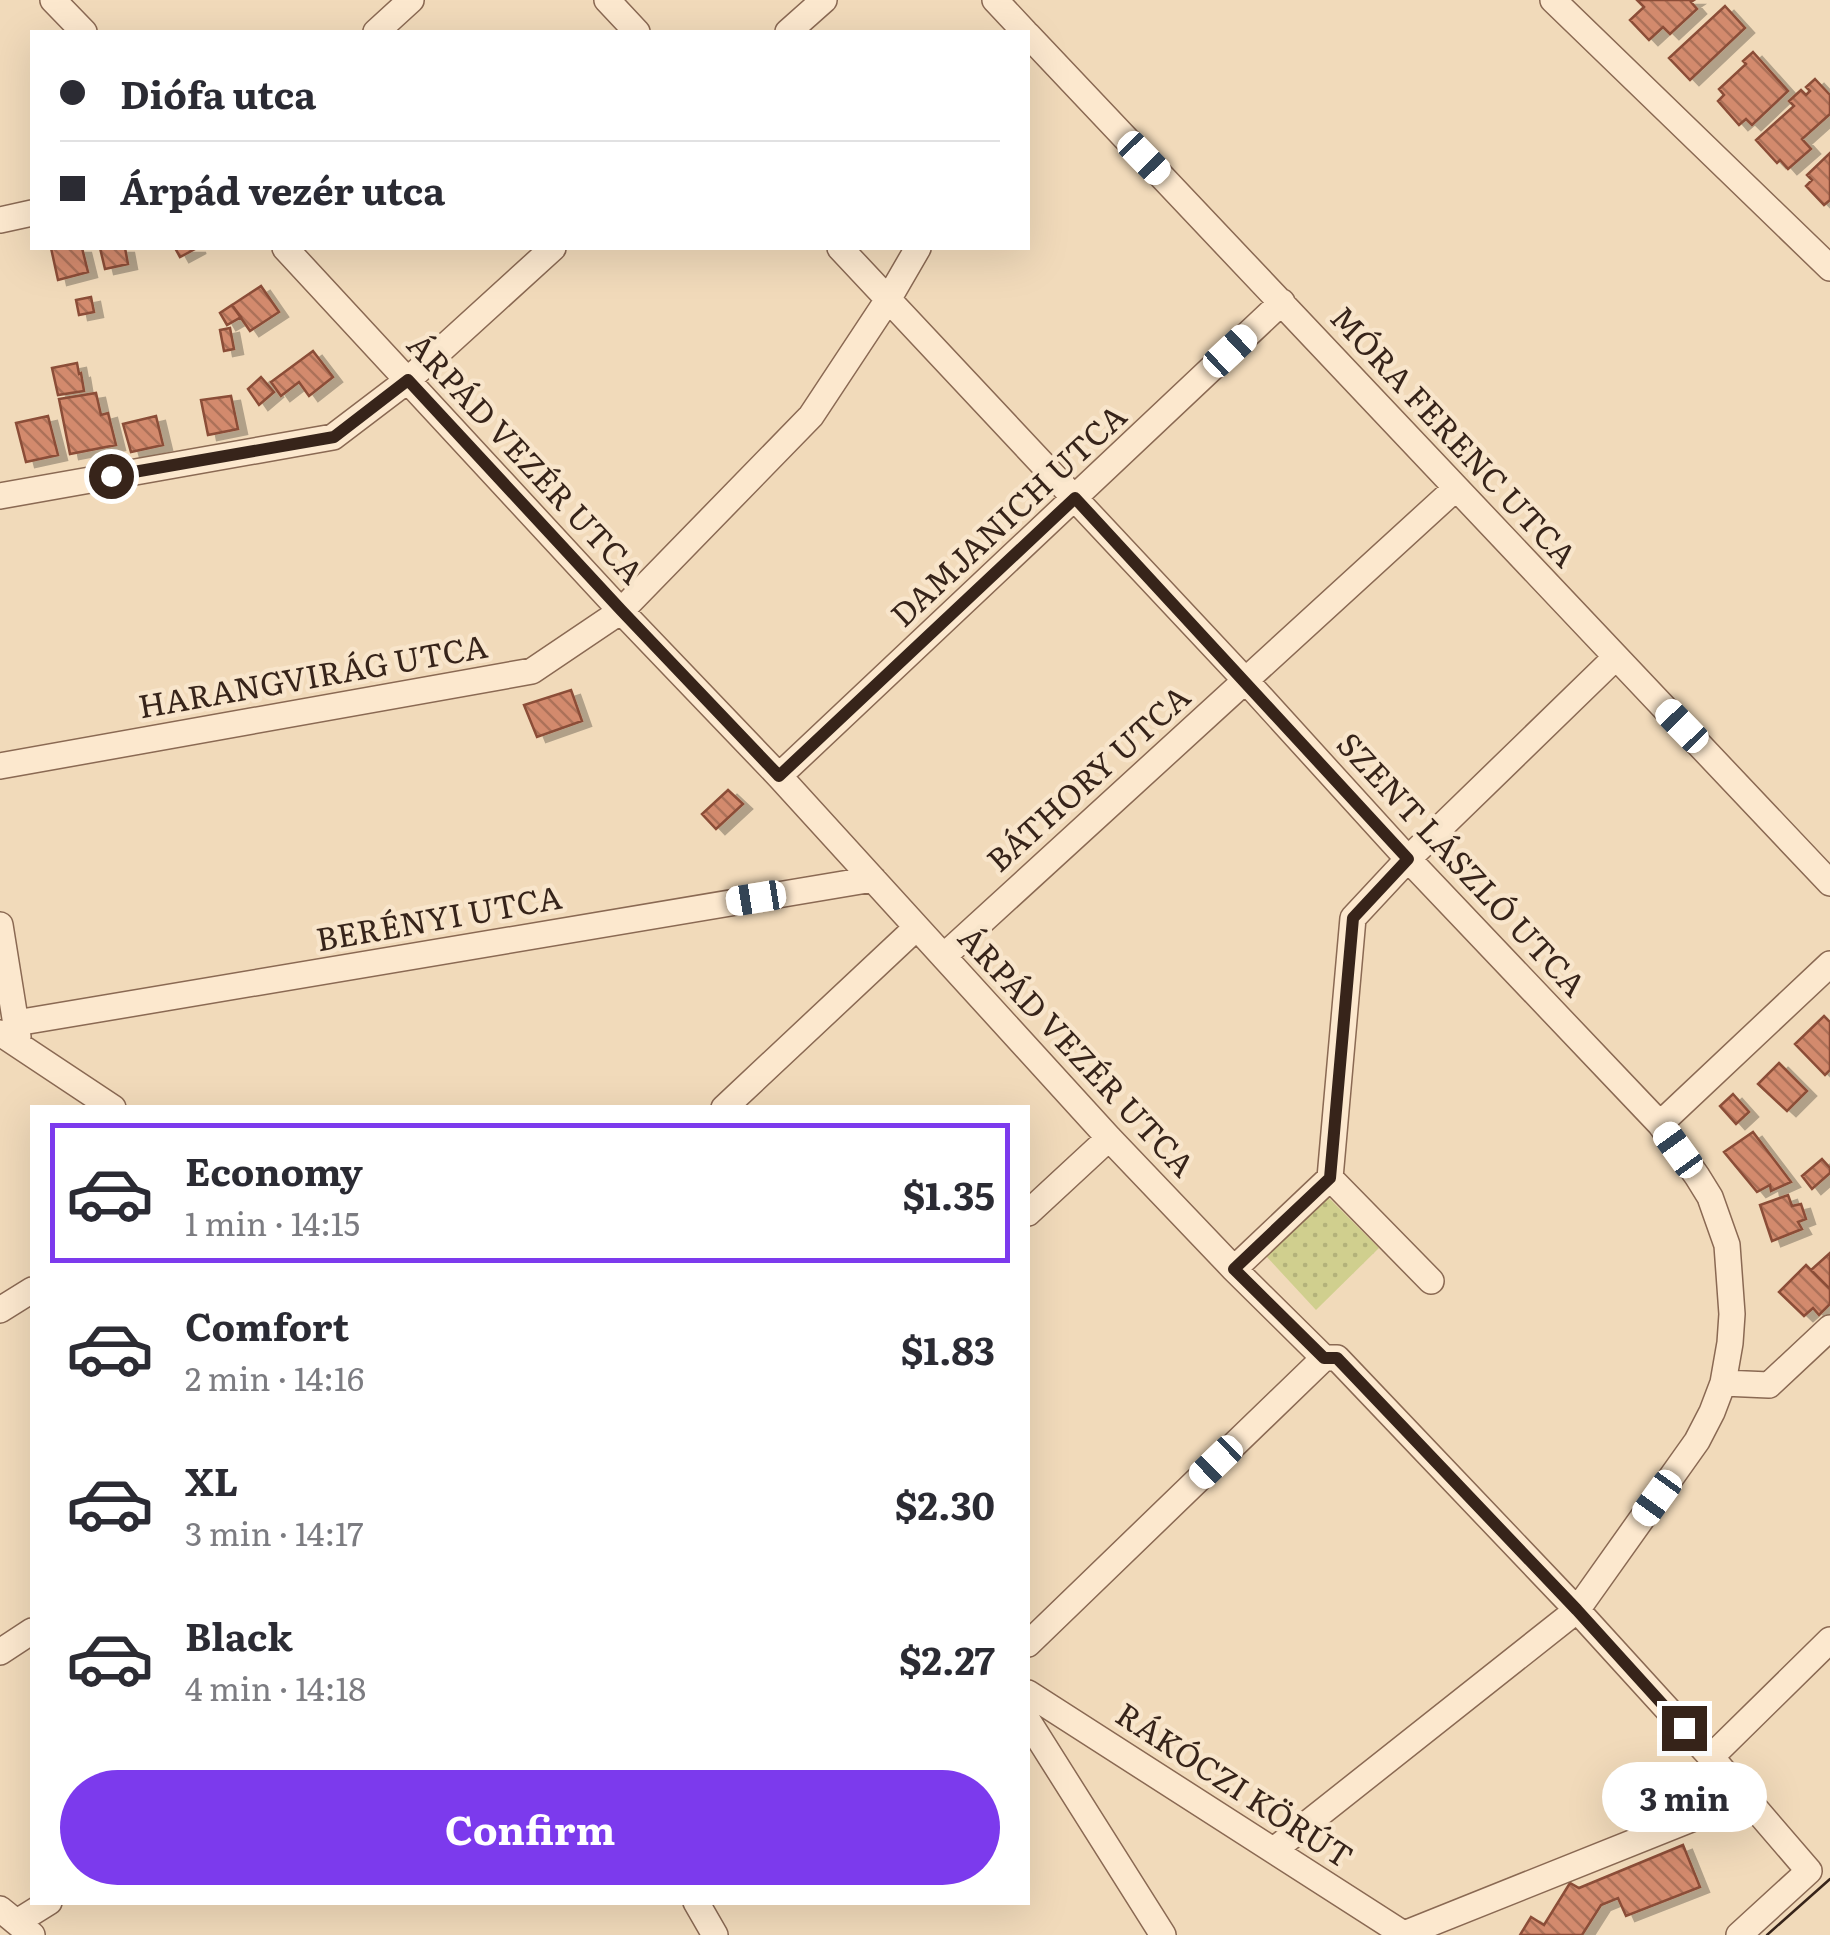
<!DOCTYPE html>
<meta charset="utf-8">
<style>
body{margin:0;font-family:Literata,serif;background:#f7f7f7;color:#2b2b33;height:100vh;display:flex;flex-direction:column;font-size:38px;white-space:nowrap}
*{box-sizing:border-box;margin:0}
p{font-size:32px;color:#7c7c81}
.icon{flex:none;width:55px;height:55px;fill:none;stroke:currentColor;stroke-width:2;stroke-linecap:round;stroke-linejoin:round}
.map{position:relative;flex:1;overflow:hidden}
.sheet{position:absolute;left:30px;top:1105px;width:1000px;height:800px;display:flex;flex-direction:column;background:#fff;border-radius:0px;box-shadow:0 10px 40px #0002}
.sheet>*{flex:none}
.banner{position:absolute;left:30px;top:30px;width:1000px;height:220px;border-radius:0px;box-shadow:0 10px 40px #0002;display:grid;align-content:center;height:220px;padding:0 30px;background:#fff}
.end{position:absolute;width:45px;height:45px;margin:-22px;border:12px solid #37241a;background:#fff;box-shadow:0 0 0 5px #fff}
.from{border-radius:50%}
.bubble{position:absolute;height:70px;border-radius:35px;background:#fff;box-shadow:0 10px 40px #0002;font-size:32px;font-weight:700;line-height:70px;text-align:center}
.car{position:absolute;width:30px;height:60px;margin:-30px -15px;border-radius:12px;box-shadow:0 0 8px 2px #0007;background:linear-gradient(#fff 24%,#345 0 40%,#fff 0 76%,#345 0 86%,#fff 0)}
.banner b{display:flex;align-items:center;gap:35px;height:95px;font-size:38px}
.banner b+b{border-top:2px solid #e1e1e2}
.banner i{width:25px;height:25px;background:#2b2b33}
ul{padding:18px 0 0;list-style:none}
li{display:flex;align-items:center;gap:30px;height:140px;margin:0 20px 15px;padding:0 10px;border:5px solid transparent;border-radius:0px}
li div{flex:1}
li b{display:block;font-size:38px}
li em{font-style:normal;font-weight:700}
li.selected{border-color:#7c3aed}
li>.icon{width:90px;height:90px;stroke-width:1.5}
.button{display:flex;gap:20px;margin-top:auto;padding:20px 30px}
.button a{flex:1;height:115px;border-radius:60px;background:#7c3aed;color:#fff;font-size:40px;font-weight:700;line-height:115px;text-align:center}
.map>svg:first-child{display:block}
.park{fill:url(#park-dots)}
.building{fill:url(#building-back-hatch);stroke:#8b4d37;stroke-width:2.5;filter:url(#shadow)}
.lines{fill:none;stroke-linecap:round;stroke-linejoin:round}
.minor-casing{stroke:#8a6953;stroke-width:28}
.minor{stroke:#fce8ce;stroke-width:25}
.tram{stroke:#37241a;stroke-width:2.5}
.route{stroke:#37241a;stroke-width:12}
.labels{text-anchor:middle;stroke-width:9;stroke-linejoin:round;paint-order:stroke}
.street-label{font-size:32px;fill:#37241a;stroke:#f8e5cb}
</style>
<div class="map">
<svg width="1830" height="1935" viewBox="0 0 1830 1935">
<defs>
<pattern id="park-dots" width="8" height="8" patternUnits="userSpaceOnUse" patternTransform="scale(2.5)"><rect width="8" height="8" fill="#d0cf8e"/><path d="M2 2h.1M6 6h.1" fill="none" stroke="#b3b27a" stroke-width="1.8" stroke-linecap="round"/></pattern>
<pattern id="building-back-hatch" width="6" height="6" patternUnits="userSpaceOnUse" patternTransform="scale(2.5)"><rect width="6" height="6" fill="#d38a6d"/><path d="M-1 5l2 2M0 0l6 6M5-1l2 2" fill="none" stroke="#ac7159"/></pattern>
<filter id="shadow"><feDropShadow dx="9" dy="5" stdDeviation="0" flood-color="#0004"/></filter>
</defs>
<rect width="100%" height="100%" fill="#f1daba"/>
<path class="park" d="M1328,1197L1379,1248L1316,1310L1266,1256Z"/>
<path class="building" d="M1637,0H1694L1691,2L1697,9L1670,34L1663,27L1649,40L1630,20L1644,7Z
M1725,6L1745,28L1690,80L1669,58Z
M1753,52L1788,91L1752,125L1746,119L1739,125L1718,101L1724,95L1719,89L1746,64L1743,61Z
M1815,79L1830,95V114L1802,139L1811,149L1788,169L1780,160L1777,163L1756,140L1794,106L1789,101L1801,90L1806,95L1810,91L1806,87Z
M1830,153V200L1824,205L1806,186L1812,180L1807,175Z
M51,248H82L88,272L58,280Z
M100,248H125L128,264L105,269Z
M175,248H197L180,257Z
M261,286L279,312L250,331L232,305Z
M91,297L94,312L79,315L76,300Z
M232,305L241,317L227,325L220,313Z
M230,328L234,349L224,351L220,330Z
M313,351L333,377L309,396L299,382L281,396L271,382Z
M77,363L79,374L81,373L84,391L58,395L52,368Z
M261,377L274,392L259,405L248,389Z
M96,393L101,415L108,413L116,445L70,454L59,399Z
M231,396L238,429L208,435L201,400Z
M48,416L58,455L26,462L16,423Z
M156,416L163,445L131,452L123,424Z
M571,690L582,721L537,737L524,705Z
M728,790L743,804L716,829L702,814Z
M1824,1016L1830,1022V1070L1825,1075L1795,1044Z
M1779,1063L1807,1091L1787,1111L1758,1084Z
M1733,1094L1749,1112L1736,1124L1720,1106Z
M1753,1132L1791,1182L1771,1191L1770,1185L1757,1192L1724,1152Z
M1822,1159L1830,1168V1173L1812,1189L1802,1176Z
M1788,1195L1792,1206L1801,1204L1806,1219L1798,1222L1802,1229L1772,1241L1760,1205Z
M1830,1253V1289L1811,1270Z
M1806,1265L1830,1289V1304L1819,1315L1813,1308L1804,1316L1779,1292Z
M1683,1845L1700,1887L1626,1916L1618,1898L1601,1905L1582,1935H1520L1531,1917L1544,1925L1570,1883L1579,1888Z"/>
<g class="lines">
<defs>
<path id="minor" d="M53,0L84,32
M607,0L637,32
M995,0L1025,32
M1553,0L1830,268
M376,32L411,0
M788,32L824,0
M1028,35L1830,883
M0,220L32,213
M285,248L621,611L779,776L1109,1138L1234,1269L1324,1358H1337L1577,1610L1711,1757L1809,1871L1739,1935
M840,248L1246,681L1408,859L1660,1124L1697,1176L1710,1197L1727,1245L1732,1314L1730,1343L1723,1383L1712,1412L1697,1441L1577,1610L1274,1850
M0,496L333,437L408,380L553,248
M0,766L532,671L621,611L811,416L889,298L918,248
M779,776L1282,302
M0,925L18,1037
M944,956L1456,488
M16,1023L873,879
M0,1033L113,1108
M724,1108L916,928
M1660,1124L1830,964
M1330,1178L1431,1281
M1028,1213L1109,1138
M1234,1269L1330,1178L1353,918L1408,859L1616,657
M0,1310L32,1290
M1723,1383L1769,1385L1830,1328
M1028,1644L1324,1358
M0,1652L32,1631
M1028,1693L1405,1935
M1028,1721L1163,1935
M1711,1757L1830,1640
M696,1902L715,1935
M0,1909L32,1935
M17,1922L49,1902
M1404,1934L1744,1798"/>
</defs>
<use href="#minor" class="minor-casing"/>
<use href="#minor" class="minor"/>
<path class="tram" d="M1767,1935L1830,1879"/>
</g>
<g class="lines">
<path class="route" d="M111,476L334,437L408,380L621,610L779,776L1075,498L1408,859L1353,918L1330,1178L1234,1269L1324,1358H1337L1577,1610L1684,1728"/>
</g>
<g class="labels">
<g class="street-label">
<text transform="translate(1453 437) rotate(47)" y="11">MÓRA FERENC UTCA</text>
<text transform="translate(525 459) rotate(47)" y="11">ÁRPÁD VEZÉR UTCA</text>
<text transform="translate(1009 516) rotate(-43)" y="11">DAMJANICH UTCA</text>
<text transform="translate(313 677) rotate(-10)" y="11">HARANGVIRÁG UTCA</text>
<text transform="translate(1089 779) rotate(-42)" y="11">BÁTHORY UTCA</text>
<text transform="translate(1461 865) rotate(47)" y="11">SZENT LÁSZLÓ UTCA</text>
<text transform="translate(439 919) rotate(-10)" y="11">BERÉNYI UTCA</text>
<text transform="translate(1076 1052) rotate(47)" y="11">ÁRPÁD VEZÉR UTCA</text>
<text transform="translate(1234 1786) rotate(33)" y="11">RÁKÓCZI KÖRÚT</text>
</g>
</g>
</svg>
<i class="end from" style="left:111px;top:476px"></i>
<i class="end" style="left:1684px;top:1728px"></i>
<div class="bubble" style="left:1602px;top:1762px;width:165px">3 min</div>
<i class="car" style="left:1144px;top:158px;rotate:136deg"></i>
<i class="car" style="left:1230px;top:351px;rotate:47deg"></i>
<i class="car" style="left:1682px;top:726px;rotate:316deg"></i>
<i class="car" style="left:756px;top:898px;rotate:261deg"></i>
<i class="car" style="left:1678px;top:1150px;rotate:324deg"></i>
<i class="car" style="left:1216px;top:1462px;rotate:226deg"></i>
<i class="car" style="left:1657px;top:1498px;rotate:216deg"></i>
<div class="banner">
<b><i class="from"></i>Diófa utca</b>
<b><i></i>Árpád vezér utca</b>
</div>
<section class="sheet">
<ul>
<li class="selected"><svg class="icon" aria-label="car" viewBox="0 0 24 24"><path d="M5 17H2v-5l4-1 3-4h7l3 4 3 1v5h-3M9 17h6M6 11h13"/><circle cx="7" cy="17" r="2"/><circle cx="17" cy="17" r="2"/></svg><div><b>Economy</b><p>1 min · 14:15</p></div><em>$1.35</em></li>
<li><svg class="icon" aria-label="car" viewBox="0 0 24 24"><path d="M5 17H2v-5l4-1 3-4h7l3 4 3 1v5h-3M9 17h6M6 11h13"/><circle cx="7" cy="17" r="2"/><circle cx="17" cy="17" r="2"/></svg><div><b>Comfort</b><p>2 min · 14:16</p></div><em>$1.83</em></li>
<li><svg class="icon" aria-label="car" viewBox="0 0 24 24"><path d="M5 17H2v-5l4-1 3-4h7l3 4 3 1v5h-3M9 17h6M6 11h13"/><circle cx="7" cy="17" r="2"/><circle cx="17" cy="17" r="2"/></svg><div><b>XL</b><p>3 min · 14:17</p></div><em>$2.30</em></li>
<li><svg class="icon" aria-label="car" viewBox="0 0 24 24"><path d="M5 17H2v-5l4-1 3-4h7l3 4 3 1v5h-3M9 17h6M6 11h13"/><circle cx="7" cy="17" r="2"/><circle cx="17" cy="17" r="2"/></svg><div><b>Black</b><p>4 min · 14:18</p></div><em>$2.27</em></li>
</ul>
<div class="button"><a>Confirm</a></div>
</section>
</div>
